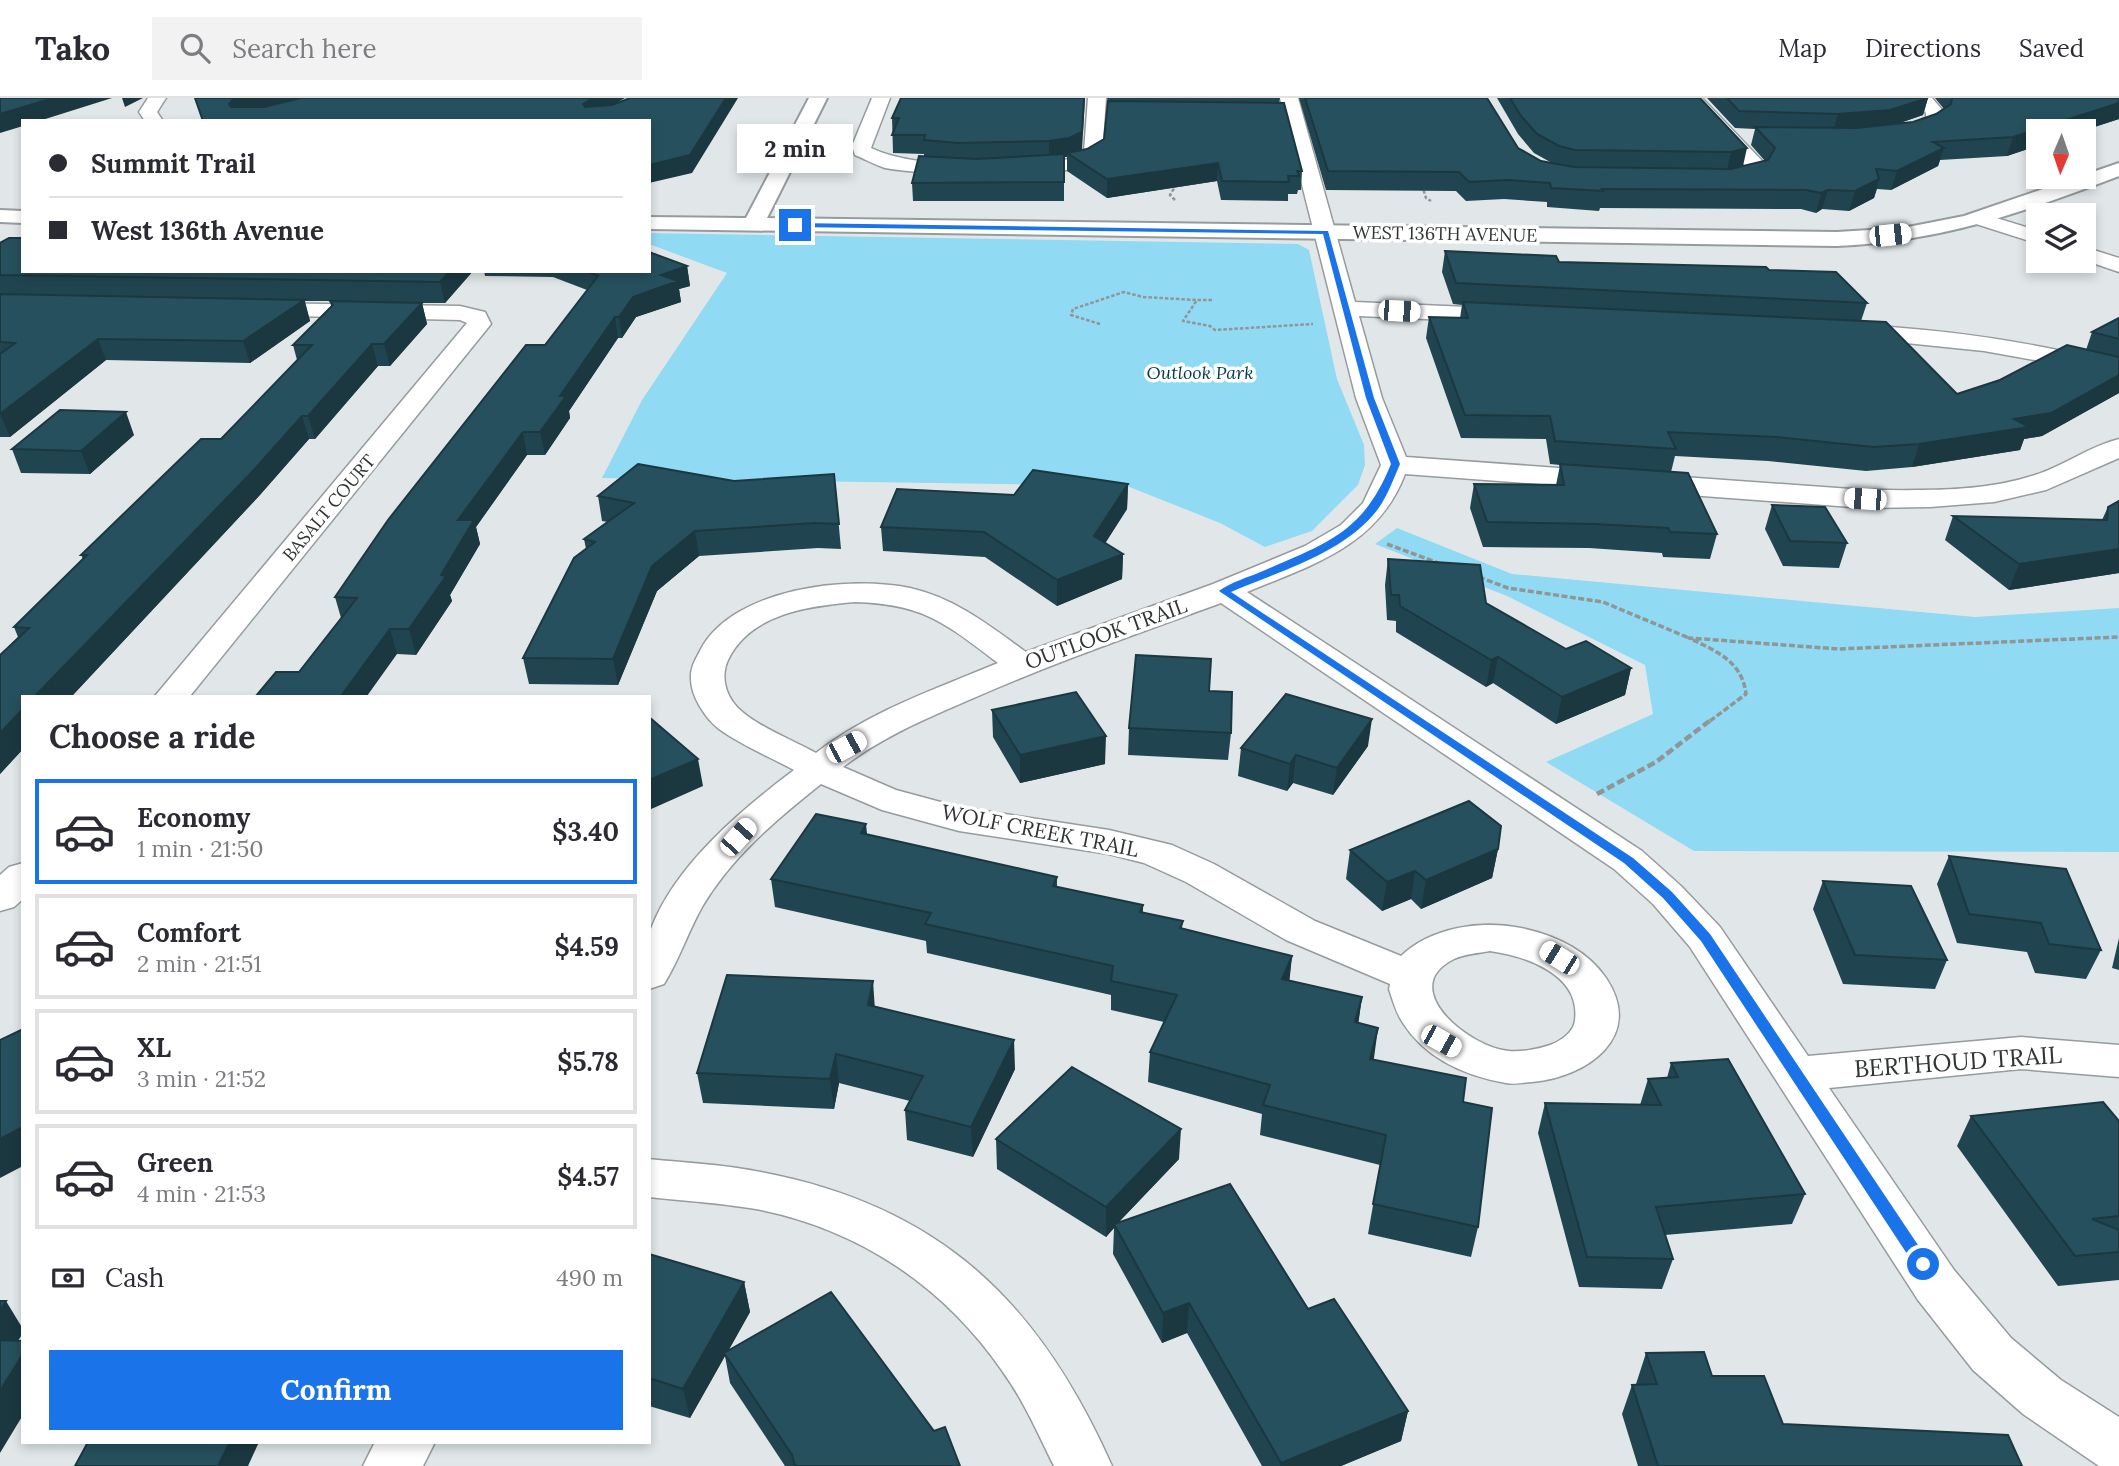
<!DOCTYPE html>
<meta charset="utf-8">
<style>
body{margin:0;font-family:Lora,serif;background:#f2f2f3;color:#2b2b33;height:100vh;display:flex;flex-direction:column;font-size:26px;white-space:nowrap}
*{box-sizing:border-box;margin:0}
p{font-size:23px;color:#7c7c81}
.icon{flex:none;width:38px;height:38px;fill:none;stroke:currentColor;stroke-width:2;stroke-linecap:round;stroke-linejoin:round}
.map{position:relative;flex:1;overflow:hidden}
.panel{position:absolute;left:21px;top:597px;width:630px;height:749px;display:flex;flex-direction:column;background:#fff;border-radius:0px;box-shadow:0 4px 10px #0003}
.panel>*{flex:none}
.banner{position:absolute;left:21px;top:21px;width:630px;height:154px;border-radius:0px;box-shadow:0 4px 10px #0003;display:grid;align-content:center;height:154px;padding:0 28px;background:#fff}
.needle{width:46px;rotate:182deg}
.buttons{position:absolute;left:2026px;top:21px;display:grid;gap:14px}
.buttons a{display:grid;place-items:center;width:70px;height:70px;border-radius:0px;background:#fff;box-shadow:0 4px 10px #0003;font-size:35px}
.end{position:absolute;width:32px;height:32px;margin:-16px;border:9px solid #1a73e8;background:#fff;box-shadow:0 0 0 4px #fff}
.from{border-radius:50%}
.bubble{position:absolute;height:49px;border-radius:0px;background:#fff;box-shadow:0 4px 10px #0003;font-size:23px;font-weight:700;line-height:49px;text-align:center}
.car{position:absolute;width:21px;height:42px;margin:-21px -10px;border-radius:9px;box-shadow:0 0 5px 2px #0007;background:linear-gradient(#fff 24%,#345 0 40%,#fff 0 76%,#345 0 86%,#fff 0)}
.banner b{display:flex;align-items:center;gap:24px;height:66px;font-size:26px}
.banner b+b{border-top:2px solid #e1e1e2}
.banner i{width:18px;height:18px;background:#2b2b33}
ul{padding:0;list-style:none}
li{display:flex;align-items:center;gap:21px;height:105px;margin:0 14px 10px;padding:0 14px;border:4px solid #e1e1e2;border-radius:0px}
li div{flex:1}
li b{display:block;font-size:26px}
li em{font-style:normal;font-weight:700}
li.on{border-color:#1a73e8}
li>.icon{width:63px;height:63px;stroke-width:1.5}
h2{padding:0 28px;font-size:32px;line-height:84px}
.pay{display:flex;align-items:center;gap:18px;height:77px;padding:0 28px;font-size:26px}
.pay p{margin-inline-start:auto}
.button{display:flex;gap:14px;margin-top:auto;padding:14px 28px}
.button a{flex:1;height:80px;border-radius:0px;background:#1a73e8;color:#fff;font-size:28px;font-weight:700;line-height:80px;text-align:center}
header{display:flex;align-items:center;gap:42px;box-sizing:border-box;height:98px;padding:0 35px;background:#fff;border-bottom:2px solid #e1e1e2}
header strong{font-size:33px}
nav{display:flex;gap:38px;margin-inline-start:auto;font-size:24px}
.search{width:490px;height:63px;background:#f2f2f3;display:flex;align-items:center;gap:18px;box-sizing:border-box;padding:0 24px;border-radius:0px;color:#7c7c81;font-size:26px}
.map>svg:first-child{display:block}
.green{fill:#91daf3}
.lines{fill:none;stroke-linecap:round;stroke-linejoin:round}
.street-casing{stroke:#969b9d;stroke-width:3}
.secondary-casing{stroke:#969b9d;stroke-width:4}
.path-far2{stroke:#909596;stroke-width:2.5;stroke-dasharray:3.5 2;stroke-linecap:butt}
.path-far1{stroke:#909596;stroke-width:3.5;stroke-dasharray:6 2.5;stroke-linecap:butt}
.path{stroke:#909596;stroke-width:4.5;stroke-dasharray:8 3.5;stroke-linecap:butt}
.street{fill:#fff;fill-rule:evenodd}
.secondary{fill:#fff;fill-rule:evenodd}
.wall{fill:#214550}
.shaded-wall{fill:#1b3841}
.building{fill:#26505d;stroke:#1b3841;stroke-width:2}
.route{fill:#1a73e8}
.labels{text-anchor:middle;stroke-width:7;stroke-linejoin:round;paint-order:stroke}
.far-street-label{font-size:18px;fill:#313434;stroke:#fff}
.far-park-label{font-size:18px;font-style:italic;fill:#003e4f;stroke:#fff}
.street-label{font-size:21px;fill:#313434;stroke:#fff}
.near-street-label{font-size:24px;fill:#313434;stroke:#fff}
</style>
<header>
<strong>Tako</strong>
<div class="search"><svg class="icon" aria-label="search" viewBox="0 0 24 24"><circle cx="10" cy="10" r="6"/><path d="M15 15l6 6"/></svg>Search here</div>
<nav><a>Map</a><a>Directions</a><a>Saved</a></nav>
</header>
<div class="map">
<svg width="2119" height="1368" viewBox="0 0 2119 1368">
<rect width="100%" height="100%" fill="#e1e7e9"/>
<path class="green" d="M649,135L1298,146L1309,152L1337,281L1364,347L1365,367L1358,387L1312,433L1265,449L1220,425L1127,388L602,380L642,302L727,175L649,146Z
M1397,430L1512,476L1975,519L2119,510V754L1694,753L1546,664L1653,616L1645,567L1507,498L1375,446Z"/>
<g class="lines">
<defs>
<path id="street" d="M148,0H166L157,14L163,23H145L139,14Z
M872,0H890L871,50C921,73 993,64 1049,64L1070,61L1084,54L1088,0H1106L1102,57C1080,86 922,77 885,70C875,67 865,61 855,57L852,48Z
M1280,0H1298L1355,204L1512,211L1520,213L1524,218L1520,223L1512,225L1359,218L1382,300L1406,359L1865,392C1921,392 1981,395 2035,377C2064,368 2090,348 2119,341V360L2046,392L1994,404L1930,409L1865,410L1405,376C1378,448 1312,467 1247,494L1642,753L1681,788L1720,829L1808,958L2021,939L2119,947V979L2021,971L1829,990L1954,1172L2011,1240L2061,1282L2119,1319V1368H2099L2023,1316L1973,1272L1918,1202L1690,849L1653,806L1614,771L1221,505C1139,535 1056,564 976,599C930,619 883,638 843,669L896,692L959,709L1109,732L1172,747L1214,766L1315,823L1401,858C1431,829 1481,822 1521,830C1554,837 1586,851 1606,880C1645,938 1588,979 1532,984C1524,984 1514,987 1506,985C1466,978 1426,961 1403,925C1396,915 1393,903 1389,891L1390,886L1286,842L1186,784L1144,765L1109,756L959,733L882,712L821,686C777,721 731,759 702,809C688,834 679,862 664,886L649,891C649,873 645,847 651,831C675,767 741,712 794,672C770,659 741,647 719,631C705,620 691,598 691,581C690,569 696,561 701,551C734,490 849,477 910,490C955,500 990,528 1026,554L1213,486L1305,448L1341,427L1363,405L1381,367L1356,300ZM855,504C924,506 945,525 998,565C936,591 870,613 816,655C794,643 754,627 737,609C725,596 720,577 729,560C752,515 810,508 855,504ZM1490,853C1525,858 1581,876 1575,922C1574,934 1561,943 1550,947C1539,951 1521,954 1509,953C1470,950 1395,890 1454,861C1464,856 1479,855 1490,853Z
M1684,0H1702L1765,66L1768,70L1758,81L1719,87L1712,85L1709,81L1712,77L1747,70Z
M1914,0H1932L1944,14L1941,25C1927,35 1904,45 1886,41L1883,37L1886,33L1915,27L1926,19V15Z
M1980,115L2039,133V146L1973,125L1970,121L1973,117Z
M2084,149L2119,160V174L2084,162Z
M258,205L460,208L485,214L491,226L190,598H155L467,225L460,222L250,217L246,212L250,207Z
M1846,226C1939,231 2029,242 2119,267V282L2051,265L1984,253L1838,238L1834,233L1838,228Z
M23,765V801L14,809L0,813V777L9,769Z
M649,1061C685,1065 720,1066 755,1073C938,1106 1038,1202 1112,1368H1054C1038,1336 1024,1303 1003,1274C944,1188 859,1131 756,1111C720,1105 685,1103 649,1099Z
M375,1344H435L423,1368H363Z"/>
<path id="secondary" d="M809,0H827L767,120L1837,134L1903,130L1964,118L2119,65V78C2021,115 1943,143 1837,148L649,131V119L746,120Z
M0,112L23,113V125L0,124Z"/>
</defs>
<use href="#street" class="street-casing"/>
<use href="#secondary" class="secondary-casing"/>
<path class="path-far2" d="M1422,87L1426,100L1431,103
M1175,102L1170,97L1176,87
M1212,202H1197L1183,223L1210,228L1215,232L1313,226
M1100,226L1071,217L1073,211L1124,194L1143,199L1197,202"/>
<path class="path-far1" d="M1387,446L1441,466
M1479,479L1508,490L1603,504L1689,540
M1710,623L1746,596C1742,563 1716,553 1689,540L1839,551L2119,539"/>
<path class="path" d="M1597,696L1656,664L1712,621"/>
<use href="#street" class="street"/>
<use href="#secondary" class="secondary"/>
</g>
<path class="wall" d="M901,0L1082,52L1087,51L1104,41L1108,3L1107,0H1280L1279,5L1302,73L1301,92H1298L1297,96H1288V103L1221,102L1217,83L1107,100L1067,73V59H1064V103H913L912,85L924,58V56L893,55L892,20Z
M1299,0H1487L1518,50L1541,63L1552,65L1534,55L1518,36L1497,0H1700L1743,68L1765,63L1751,47L1755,31L1735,30L1707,0H1928L1923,17L1897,26L1913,24L1936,16L1944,11L1935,0H2119V21L2007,58L1940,62L1938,68L1891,92L1877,91L1874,100L1849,113L1822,111L1816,115L1801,111L1600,110L1599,113L1547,109V104L1504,101L1466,103L1456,93L1326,92Z
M0,145L473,173L445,205H422L427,226L390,268H378L315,341H309L259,398L72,598H23V651L0,676V557L18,539L14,529L83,461L81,457L221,341L297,262L293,247L331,208L330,203H305L310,223L250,265L106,262L10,339H0Z
M1445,153L1559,164L1769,172L1867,205L1861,223L1957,296L2086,252L2092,234L2119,220V295L2042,338L2024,341L2020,352L1912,369L1866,373L1768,363L1675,358L1671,374L1717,436L1710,461L1663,459L1662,455L1589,450L1483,449L1470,410L1474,386L1556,387L1560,367L1550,366L1546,341L1461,340L1426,240L1429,219L1460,220L1462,207L1453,206L1442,174Z
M687,168L690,188L679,191L681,204L636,219L622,240H618L569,313L570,320L545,357H527L476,429L480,446L450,497L452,503L416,557L397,556L299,574L341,520L335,499L545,247L587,192L553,179L485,178L484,173H649Z
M134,337L90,376L21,375L12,351Z
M834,376L841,451L818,450L699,458L657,493L618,587L529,586L523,560L586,451L584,441L608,424L602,423L598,398L734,383Z
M1128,386L1127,411L1105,445L1123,456L1122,481L1057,508L985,459L883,453L881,429L1014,397Z
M1772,407L1847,445L1839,470L1783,468L1765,431Z
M2108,409L2119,475L2009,492L1945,442L1953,418L2102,422Z
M1388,461L1486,505L1566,551L1631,570L1625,597L1556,626L1493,585L1486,589L1396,534V523L1387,522L1385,487Z
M1209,593L1231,635L1228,662L1128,657L1129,630Z
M992,612L1105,666L1020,685L993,639Z
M1368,648L1333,697L1293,685L1287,693L1238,678L1241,650Z
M867,737L1057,779V789L1143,807V815L1183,823L1182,830L1292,858L1289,882L1362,899L1358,925L1373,962L1463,1004L1478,1129L1471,1159L1368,1136L1380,1067L1260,1037L1262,1016L1148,984L1150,954L1164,924L1111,912V897L927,855L926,843L775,809L771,781Z
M1498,751L1492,780L1421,811L1411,801L1382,813L1346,781L1350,752Z
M1949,758L2101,852L2086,881L2035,875L2027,854L1957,845L1937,786Z
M1823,783L1947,862L1935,891L1843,886L1813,811Z
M2119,840V872L2112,870Z
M875,909L1015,971L973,1059L907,1042L905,1012L910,1003L839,985L834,1011L703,1005L697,975Z
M1671,965L1805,1096L1792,1126L1665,1137L1673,1161L1662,1191L1579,1189L1538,1035L1545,1005L1640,1007L1648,981L1667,980Z
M1971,1018L2119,1023V1182L2058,1188L1957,1048Z
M996,1041L1179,1061L1119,1124L1308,1211L1408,1313L1401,1343L1341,1368H1262L1187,1235L1162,1245L1113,1156L1114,1130L1106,1139L997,1071Z
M649,1156L744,1184L750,1214L728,1253L960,1368H785L730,1285L725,1258L690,1320L649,1308Z
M1646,1255L1712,1278L1783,1326L2022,1368H1638L1622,1316L1632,1287L1636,1286Z"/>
<path class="shaded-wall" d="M53,0H112L39,23H23V28L0,35V16Z
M122,0H143L125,9Z
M234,0H308L234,23L229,6Z
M593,0H625L585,23L583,6Z
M726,0H738L692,75L649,85V67Z
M1084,0H1085L1082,52L1067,55V59H1064V103V59L1049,61V43Z
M1928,0L1923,17L1885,30L1833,33L1838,16Z
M2119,5V21L2081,33H2039V47L2007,58L2013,39Z
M1747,50L1743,68L1727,72L1731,54Z
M1944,50L1938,68L1891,92L1897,73Z
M1218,65L1217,83L1107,100V81Z
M1879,81L1874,100L1849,113L1855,93Z
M1828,92L1822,111L1816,115L1821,95Z
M687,168L690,188L679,191L681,204L636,219L622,240L619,219L633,199L661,177Z
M450,173H473L445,205L440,184Z
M304,202L310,223L250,265L243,243Z
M422,205L427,226L390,268L384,246Z
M615,219L618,240L569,313L570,320L545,357L540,334L560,298Z
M98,241L106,262L10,339L0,316Z
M372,246L378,268L315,341L308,318Z
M2119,277V295L2042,338L2024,341L2020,352L1912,369L1919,346L2014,321Z
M126,314L134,337L90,376L81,353Z
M302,318L309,341L259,398L72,598H35Z
M523,334L527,357L476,429L480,446L450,497L452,503L416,557L409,531L441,477L458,422Z
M1128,386L1127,411L1094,463V438Z
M695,433L699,458L657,493L618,587L613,561L652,468Z
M2119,451V475L2009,492L2019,466Z
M1123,456L1122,481L1057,508V482Z
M390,531L397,556L367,598H341Z
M1498,559L1493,585L1486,589L1491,562Z
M1631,570L1625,597L1556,626L1562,599Z
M23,611V651L0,676V635Z
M1372,621L1368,648L1333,697L1337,670Z
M1106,638L1105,666L1020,685V657Z
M1296,657L1293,685L1287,693L1290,666Z
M698,661L703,688L649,712V682Z
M866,726L869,755L861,735Z
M1498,751L1492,780L1421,811L1426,782Z
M1415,773L1411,801L1382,813L1387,784Z
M1292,858L1289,887L1282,881Z
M873,883L875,912L868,907Z
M1362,899L1358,928L1355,924Z
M1378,930L1374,960L1365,991L1370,961Z
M1014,942L1015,971L973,1059L971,1029Z
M836,956L839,985L834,1011L830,981Z
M23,1029V1068L0,1080V1041Z
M1181,1031L1179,1061L1115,1128L1114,1126V1130L1106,1139V1109Z
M744,1184L750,1214L726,1257L724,1255L725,1258L690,1320L683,1291Z
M6,1203L23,1231V1235L0,1271V1212Z
M1189,1205L1187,1235L1162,1245L1163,1215Z
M23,1256V1317L0,1355V1293Z
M1408,1313L1401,1343L1341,1368H1280L1281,1365Z
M230,1344H259L248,1368H218Z"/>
<path class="building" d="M0,0H53L0,16Z
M195,0H234L229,6L231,9H264L301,0H593L583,6L585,9L612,7L630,0H726L690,57L649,67V23H203Z
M901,0H1084L1082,34L1069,40L1049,43L957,45L924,42L925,37H892L899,20H892Z
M1305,0H1487L1518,50L1541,63L1574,69L1731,71L1768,62L1775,50L1755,29L1856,30L1913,24L1936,16L1951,6L1952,0H2119V5L2013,39L1933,44L1944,50L1897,73L1876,71L1879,81L1855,93L1828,92L1821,95L1806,92L1602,91L1603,93L1551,90L1550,85L1507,82L1469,84L1459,74L1328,73Z
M1510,0H1700L1747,50L1731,54L1575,52L1559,48L1537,36L1521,18Z
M1727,0H1928L1890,12L1838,16L1739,13Z
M1108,3L1284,5L1302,73H1297L1299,78H1288L1289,84L1222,83L1218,65L1107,81L1067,55L1087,51L1104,41Z
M1064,56V84L912,85L919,58L977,61Z
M9,140H23V173H450L440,184L0,177V145Z
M1445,153L1556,158L1559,164L1766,169L1769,172L1836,174L1867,205L1456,185Z
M649,154L687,168L661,177L678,183L633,199L619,219H615L560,298H566L540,334H523L458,422H474L441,477L446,478L409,531H390L341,598H256L276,574H299L357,500L335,499L388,422L526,247H545L598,178L586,173H649Z
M0,196L304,202L243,243L98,241L0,316V256L15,245L0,244Z
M330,203L422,205L384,246H372L308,318H302L252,374L35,598H23V611L0,635V557L29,530L14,529L87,457H81L201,341H221L312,247H293L333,207Z
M1463,204L1886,224L1957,296L2000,282L2067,247L2119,259V277L2051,315L2014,321L2029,329L1919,346L1874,349L1775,339L1668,334L1676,351L1555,343L1550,318L1465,317L1429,219L1468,220Z
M2119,220V241L2092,234Z
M60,312L126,314L81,353L12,351Z
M638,366L734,383L834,376L839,426L815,425L695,433L652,468L613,561L523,560L574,460L595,444L584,441L634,405L598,398Z
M1560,366L1688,375L1717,436L1670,434L1668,430L1595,426L1487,424L1474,386L1564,387Z
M1033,372L1128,386L1094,438L1123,456L1057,482L984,434L881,429L897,391L1014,397Z
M2119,403V451L2019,466L1953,418L2107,422L2108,409Z
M1772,407L1825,409L1847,445L1790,443Z
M1388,461L1480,467L1486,505L1566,551L1586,543L1631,570L1562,599L1498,559L1491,562L1400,508L1399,497H1391Z
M1136,557L1211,561L1209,593L1232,594L1231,635L1129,630Z
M1076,594L1106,638L1020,657L992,612Z
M1286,596L1372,621L1337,670L1296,657L1290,666L1241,650Z
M649,619L698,661L649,682Z
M1469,703L1501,728L1498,751L1426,782L1415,773L1387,784L1350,752Z
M816,716L866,726L861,735L1057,779L1053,788L1143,807L1140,814L1183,823L1180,830L1292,858L1282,881L1362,899L1355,924L1378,930L1370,961L1466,980L1463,1004L1492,1010L1478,1129L1373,1106L1386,1037L1263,1007L1270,987L1150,954L1177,897L1111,883L1113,868L925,826L931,815L771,781Z
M1949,758L2066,771L2101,852L2049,846L2041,825L1969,816Z
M1823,783L1911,788L1947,862L1855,857Z
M727,877L873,883L868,907L1014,942L971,1029L905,1012L923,978L836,956L830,981L697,975Z
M23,931V1029L0,1041V942Z
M1728,961L1805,1096L1656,1109L1673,1161L1587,1159L1545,1005L1661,1007L1648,981L1678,979L1671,965Z
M1072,969L1181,1031L1106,1109L996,1041Z
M2103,1004L2119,1023V1118L2092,1121L2119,1132V1154L2075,1158L1971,1018Z
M1230,1086L1308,1211L1334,1201L1408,1313L1281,1365L1189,1205L1163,1215L1114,1126Z
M649,1156L744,1184L683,1291L649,1280Z
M831,1194L934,1333L945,1329L960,1368H795L792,1357L724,1255Z
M0,1203H6L0,1212Z
M0,1242L23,1243V1256L0,1293Z
M1704,1254L1712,1278H1764L1783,1326L2008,1337L2022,1368H1658L1632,1287L1657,1286L1646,1255Z
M88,1344H230L218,1368H75Z"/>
<path class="route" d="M795,125L1328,133L1374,300L1400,366C1393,382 1388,397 1378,411C1345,455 1280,473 1231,494L1633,760L1672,794L1710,836L1928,1162L1930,1166L1928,1171H1917L1701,843L1663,800L1624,765L1219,493C1231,484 1249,479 1263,473C1327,445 1363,435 1391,366L1366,300L1323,136L793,129Z"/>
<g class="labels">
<g class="far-street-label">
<text transform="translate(1445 136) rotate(1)" y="6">WEST 136TH AVENUE</text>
<text transform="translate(329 410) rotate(-50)" y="6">BASALT COURT</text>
</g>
<g class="far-park-label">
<text x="1200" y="281">Outlook Park</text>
</g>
<g class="street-label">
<text transform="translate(1106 536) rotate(-20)" y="7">OUTLOOK TRAIL</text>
<text transform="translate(1040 733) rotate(11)" y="7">WOLF CREEK TRAIL</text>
</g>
<g class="near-street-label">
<text transform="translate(1958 964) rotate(-4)" y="8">BERTHOUD TRAIL</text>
</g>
</g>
</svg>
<div class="buttons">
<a><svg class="needle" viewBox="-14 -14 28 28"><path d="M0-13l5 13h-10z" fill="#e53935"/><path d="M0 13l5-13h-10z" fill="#7c7c81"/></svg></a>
<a><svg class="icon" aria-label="layers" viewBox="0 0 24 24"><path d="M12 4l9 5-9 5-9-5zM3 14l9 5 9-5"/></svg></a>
</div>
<i class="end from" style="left:1923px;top:1166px"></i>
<i class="end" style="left:795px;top:127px"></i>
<div class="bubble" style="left:737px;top:26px;width:116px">2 min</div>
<i class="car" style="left:1890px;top:137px;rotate:84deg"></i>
<i class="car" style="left:1399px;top:213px;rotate:93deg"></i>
<i class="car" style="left:1865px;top:401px;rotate:274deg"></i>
<i class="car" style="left:846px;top:649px;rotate:62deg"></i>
<i class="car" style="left:738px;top:739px;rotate:42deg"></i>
<i class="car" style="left:1559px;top:860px;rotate:302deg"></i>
<i class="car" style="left:1441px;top:943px;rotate:119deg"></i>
<div class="banner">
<b><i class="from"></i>Summit Trail</b>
<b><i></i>West 136th Avenue</b>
</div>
<section class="panel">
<h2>Choose a ride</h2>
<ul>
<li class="on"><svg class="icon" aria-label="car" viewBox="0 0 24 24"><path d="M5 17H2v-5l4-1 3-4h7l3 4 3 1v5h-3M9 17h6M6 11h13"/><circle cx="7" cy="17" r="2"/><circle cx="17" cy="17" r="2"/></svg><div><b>Economy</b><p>1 min · 21:50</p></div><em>$3.40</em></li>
<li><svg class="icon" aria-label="car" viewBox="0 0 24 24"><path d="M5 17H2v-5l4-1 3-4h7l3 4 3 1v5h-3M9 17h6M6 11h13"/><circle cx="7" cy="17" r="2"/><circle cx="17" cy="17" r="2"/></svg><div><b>Comfort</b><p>2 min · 21:51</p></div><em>$4.59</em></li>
<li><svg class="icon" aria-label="car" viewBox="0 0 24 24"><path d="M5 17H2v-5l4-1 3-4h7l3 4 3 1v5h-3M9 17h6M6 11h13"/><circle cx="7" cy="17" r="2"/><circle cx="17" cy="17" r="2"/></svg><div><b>XL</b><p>3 min · 21:52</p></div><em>$5.78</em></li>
<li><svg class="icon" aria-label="car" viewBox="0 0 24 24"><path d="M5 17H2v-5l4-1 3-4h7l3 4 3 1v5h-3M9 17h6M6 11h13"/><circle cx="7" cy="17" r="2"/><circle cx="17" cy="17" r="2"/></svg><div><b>Green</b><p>4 min · 21:53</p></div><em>$4.57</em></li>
</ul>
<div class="pay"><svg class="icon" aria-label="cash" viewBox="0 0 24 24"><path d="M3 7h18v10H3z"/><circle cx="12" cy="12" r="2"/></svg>Cash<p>490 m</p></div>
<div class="button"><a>Confirm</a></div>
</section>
</div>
